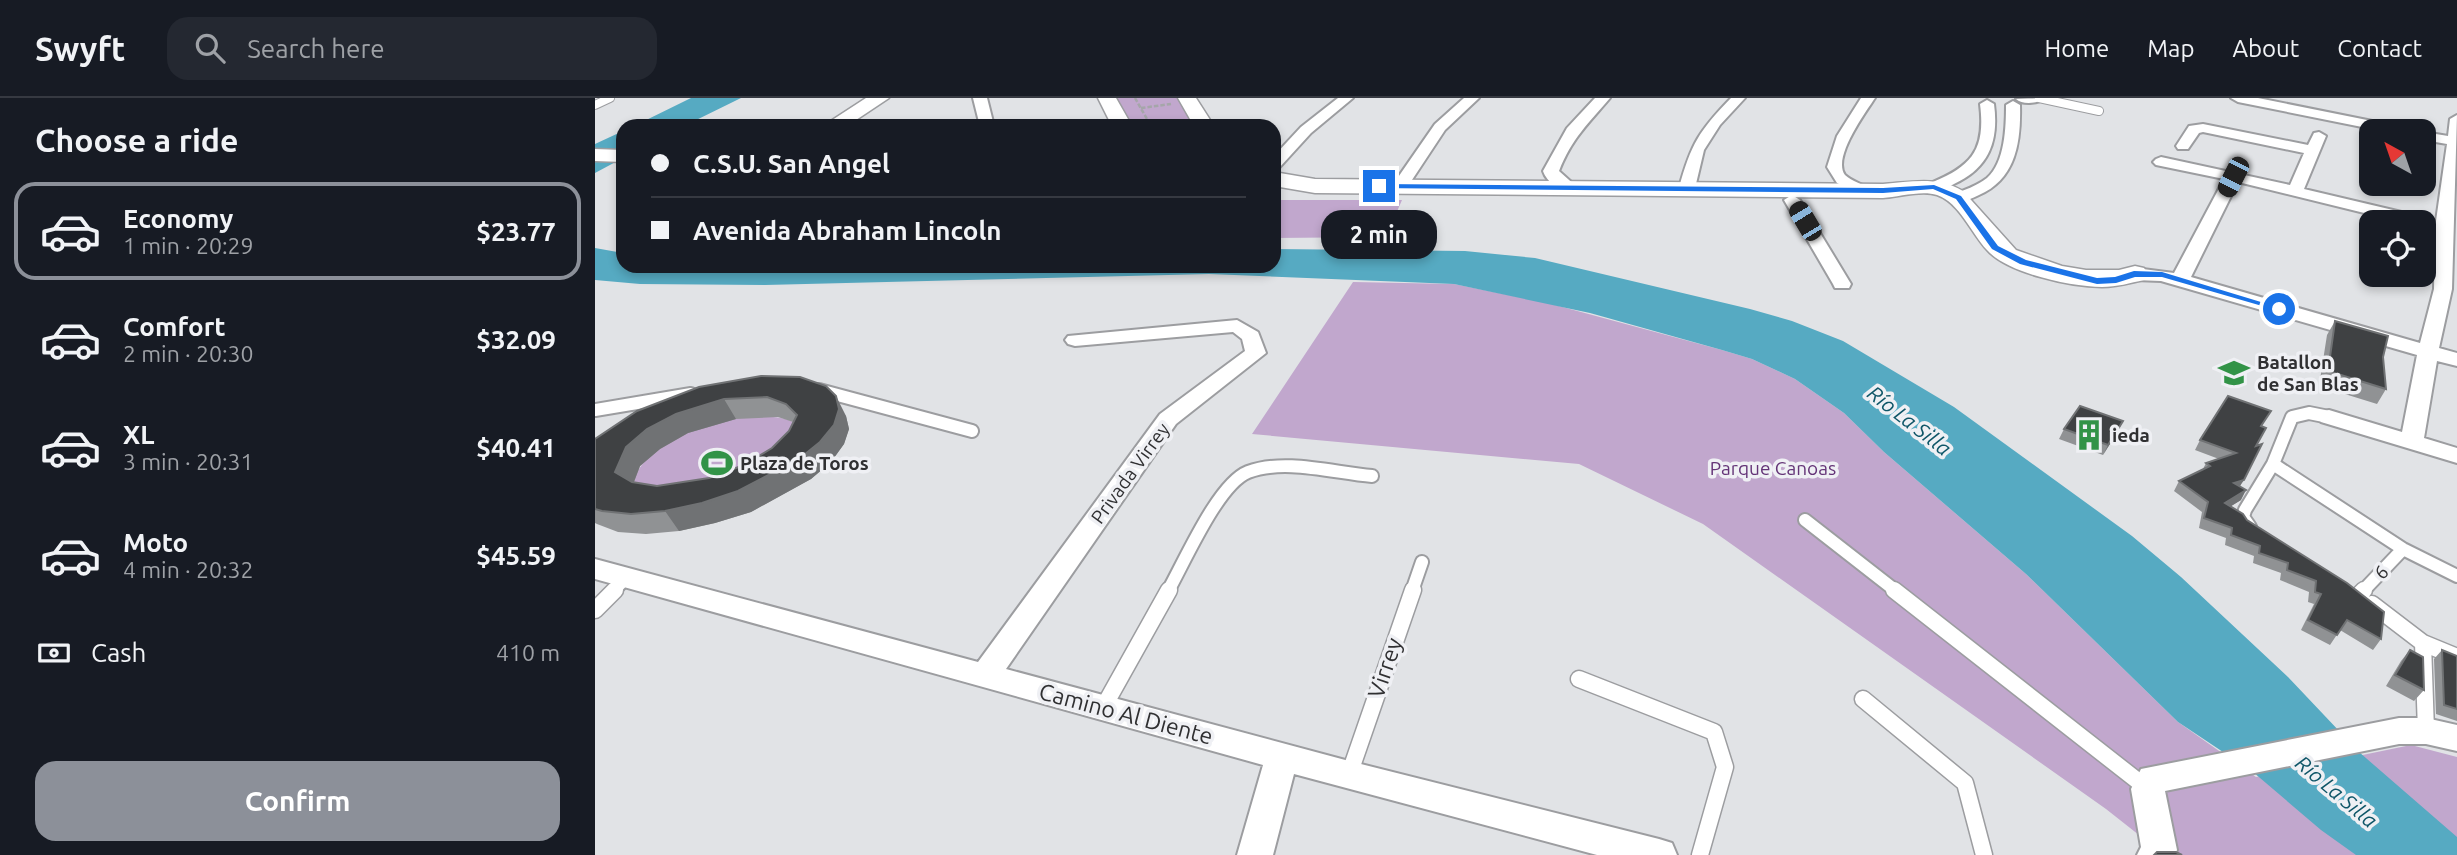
<!DOCTYPE html>
<meta charset="utf-8">
<style>
body{margin:0;font-family:Ubuntu,sans-serif;background:#242831;color:#f1f3f6;height:100vh;display:flex;flex-direction:column;font-size:26px;white-space:nowrap}
*{box-sizing:border-box;margin:0}
p{font-size:23px;color:#9ea1a6}
.icon{flex:none;width:38px;height:38px;fill:none;stroke:currentColor;stroke-width:2;stroke-linecap:round;stroke-linejoin:round}
.map{position:relative;flex:1;overflow:hidden}
.drawer{display:flex;flex-direction:column;background:#171b24;width:595px}
.drawer>*{flex:none}
.banner{position:absolute;left:21px;top:21px;width:665px;height:154px;border-radius:21px;box-shadow:0 4px 10px #0003;display:grid;align-content:center;height:154px;padding:0 35px;background:#171b24}
.needle{width:46px;rotate:320deg}
.tools{position:absolute;left:1764px;top:21px;display:grid;gap:14px}
.tools a{display:grid;place-items:center;width:77px;height:77px;border-radius:14px;background:#171b24;box-shadow:0 4px 10px #0003;font-size:35px}
.end{position:absolute;width:32px;height:32px;margin:-16px;border:9px solid #1a73e8;background:#fff;box-shadow:0 0 0 4px #fff}
.from{border-radius:50%}
.bubble{position:absolute;height:49px;border-radius:21px;background:#171b24;box-shadow:0 4px 10px #0003;font-size:23px;font-weight:700;line-height:49px;text-align:center}
.car{position:absolute;width:21px;height:42px;margin:-21px -10px;border-radius:9px;box-shadow:0 0 5px 2px #0007;background:linear-gradient(#222 24%,#8ab4d8 0 40%,#222 0 76%,#8ab4d8 0 86%,#222 0)}
.banner b{display:flex;align-items:center;gap:24px;height:66px;font-size:26px}
.banner b+b{border-top:2px solid #363941}
.banner i{width:18px;height:18px;background:#f1f3f6}
ul{padding:0;list-style:none}
li{display:flex;align-items:center;gap:21px;height:98px;margin:0 14px 10px;padding:0 21px;border:4px solid transparent;border-radius:21px}
li div{flex:1}
li b{display:block;font-size:26px}
li em{font-style:normal;font-weight:700}
li.selected{border-color:#8c9099}
li>.icon{width:63px;height:63px;stroke-width:1.5}
h2{padding:0 35px;font-size:32px;line-height:84px}
.pay{display:flex;align-items:center;gap:18px;height:77px;padding:0 35px;font-size:26px}
.pay p{margin-inline-start:auto}
.primary-button{display:flex;gap:14px;margin-top:auto;padding:14px 35px}
.primary-button a{flex:1;height:80px;border-radius:21px;background:#8c9099;color:#fff;font-size:28px;font-weight:700;line-height:80px;text-align:center}
header{display:flex;align-items:center;gap:42px;box-sizing:border-box;height:98px;padding:0 35px;background:#171b24;border-bottom:2px solid #363941}
header strong{font-size:33px}
nav{display:flex;gap:38px;margin-inline-start:auto;font-size:24px}
.search{width:490px;height:63px;background:#242831;display:flex;align-items:center;gap:18px;box-sizing:border-box;padding:0 24px;border-radius:21px;color:#9ea1a6;font-size:26px}
main{display:flex;flex:1;min-height:0}
.map>svg:first-child{display:block}
.green{fill:#c1a7cd}
.water{fill:#56aac2}
.lines{fill:none;stroke-linecap:round;stroke-linejoin:round}
.lane-far2-casing{stroke:#9c9da0;stroke-width:10}
.lane-far1-casing{stroke:#9c9da0;stroke-width:16}
.lane-casing{stroke:#9c9da0;stroke-width:19}
.street-casing{stroke:#9c9da0;stroke-width:4}
.secondary-casing{stroke:#9c9da0;stroke-width:3}
.path{stroke:#a5a6a9;stroke-width:2.5;stroke-dasharray:4.5 2;stroke-linecap:butt}
.lane-far2{stroke:#fff;stroke-width:8}
.lane-far1{stroke:#fff;stroke-width:12}
.lane{stroke:#fff;stroke-width:16}
.street{fill:#fff;fill-rule:evenodd}
.secondary{fill:#fff;fill-rule:evenodd}
.wall{fill:#909294;fill-rule:evenodd}
.shaded-wall{fill:#707274}
.building{fill:#3f4143;stroke:#707274;stroke-width:2;fill-rule:evenodd}
.route{fill:#1a73e8}
.labels{text-anchor:middle;stroke-width:7;stroke-linejoin:round;paint-order:stroke}
.poi-label{font-size:19px;font-weight:bold;fill:#303032;stroke:#eff0f4;text-anchor:start}
.park-label{font-size:19px;fill:#643477;stroke:#eff0f4}
.street-label{font-size:19px;fill:#303032;stroke:#eff0f4}
.water-label{font-size:21px;font-style:italic;fill:#0f5668;stroke:#eff0f4}
.near-street-label{font-size:23px;fill:#303032;stroke:#eff0f4}
</style>
<header>
<strong>Swyft</strong>
<div class="search"><svg class="icon" aria-label="search" viewBox="0 0 24 24"><circle cx="10" cy="10" r="6"/><path d="M15 15l6 6"/></svg>Search here</div>
<nav><a>Home</a><a>Map</a><a>About</a><a>Contact</a></nav>
</header>
<main>
<section class="drawer">
<h2>Choose a ride</h2>
<ul>
<li class="selected"><svg class="icon" aria-label="car" viewBox="0 0 24 24"><path d="M5 17H2v-5l4-1 3-4h7l3 4 3 1v5h-3M9 17h6M6 11h13"/><circle cx="7" cy="17" r="2"/><circle cx="17" cy="17" r="2"/></svg><div><b>Economy</b><p>1 min · 20:29</p></div><em>$23.77</em></li>
<li><svg class="icon" aria-label="car" viewBox="0 0 24 24"><path d="M5 17H2v-5l4-1 3-4h7l3 4 3 1v5h-3M9 17h6M6 11h13"/><circle cx="7" cy="17" r="2"/><circle cx="17" cy="17" r="2"/></svg><div><b>Comfort</b><p>2 min · 20:30</p></div><em>$32.09</em></li>
<li><svg class="icon" aria-label="car" viewBox="0 0 24 24"><path d="M5 17H2v-5l4-1 3-4h7l3 4 3 1v5h-3M9 17h6M6 11h13"/><circle cx="7" cy="17" r="2"/><circle cx="17" cy="17" r="2"/></svg><div><b>XL</b><p>3 min · 20:31</p></div><em>$40.41</em></li>
<li><svg class="icon" aria-label="car" viewBox="0 0 24 24"><path d="M5 17H2v-5l4-1 3-4h7l3 4 3 1v5h-3M9 17h6M6 11h13"/><circle cx="7" cy="17" r="2"/><circle cx="17" cy="17" r="2"/></svg><div><b>Moto</b><p>4 min · 20:32</p></div><em>$45.59</em></li>
</ul>
<div class="pay"><svg class="icon" aria-label="cash" viewBox="0 0 24 24"><path d="M3 7h18v10H3z"/><circle cx="12" cy="12" r="2"/></svg>Cash<p>410 m</p></div>
<div class="primary-button"><a>Confirm</a></div>
</section>
<div class="map">
<svg width="1862" height="757" viewBox="0 0 1862 757">
<rect width="100%" height="100%" fill="#e1e3e6"/>
<path class="green" d="M522,0H583L601,28H538Z
M679,102H807L791,139L679,140Z
M758,184L859,186L949,204L1127,252L1157,261L1200,281L1249,315L1289,354L1431,476L1583,624L1661,679L1816,647L1862,659V757H1560L1563,752L1511,711L1108,426L984,366L657,336Z
M156,318C174,319 194,317 207,330L127,400L37,386C51,341 116,324 156,318Z"/>
<path class="water" d="M96,0H146L89,28H39Z
M28,33V60L0,75V46Z
M0,150L28,155V168H679V151L870,153L940,160L1155,211L1197,223L1248,243L1359,309L1537,438L1586,479L1693,579L1764,654L1862,739V757H1761L1726,732L1658,674L1583,624L1431,476L1289,354L1249,315L1200,281L1157,261L1127,252L995,215L859,186L614,176L170,187L45,186L0,182Z"/>
<g class="lines">
<defs>
<path id="lane-far2" d="M1444,0L1504,13
M0,7L15,0"/>
<path id="lane-far1" d="M224,292L377,333
M0,312L96,296
M1678,366L1808,451L1862,478
M1210,422L1301,493
M1655,429L1648,419L1650,412L1678,366L1697,319L1714,315L1734,319
M18,493L32,479
M573,493C590,463 623,386 653,374C690,360 739,375 777,378
M817,493L827,464
M1768,493L1808,451"/>
<path id="lane" d="M1299,492L1553,691
M1764,497L1769,492
M1777,506L1828,545L1862,559
M0,512L20,492
M1828,545L1831,633
M984,581L1119,634L1130,669L1105,757
M1268,601L1370,685L1389,757
M508,610L574,492
M754,677L818,492"/>
<path id="street" d="M378,0H392L399,28H385Z
M743,0H758L716,35L684,70L679,72V58L706,29Z
M869,0H884L850,32L811,91H799L797,88L840,26Z
M1000,0H1015C993,26 977,40 964,73L983,90L981,93C968,96 952,85 948,73L972,30Z
M1136,0H1150L1125,27L1109,52L1100,90L1098,93H1086L1084,90C1096,46 1104,33 1136,0Z
M1266,0H1280C1270,15 1237,60 1250,77C1257,84 1268,85 1274,92L1266,97L1242,85L1232,69L1242,38Z
M1449,0C1443,6 1427,7 1421,1Z
M1636,0H1663L1807,29L1814,33H1787L1643,4Z
M1392,2L1399,6C1404,43 1394,70 1359,86C1351,90 1342,95 1333,92L1331,89L1333,86C1376,69 1391,53 1385,6Z
M1418,3L1425,7C1426,44 1421,81 1384,97C1375,101 1367,106 1357,103L1355,100L1357,97C1369,92 1382,88 1392,80C1410,64 1411,29 1411,7Z
M1862,17L1857,191L1844,250L1862,255V268L1842,263L1829,340L1862,350V365L1726,324L1723,319L1726,314L1734,312L1807,334L1822,257L1566,183L1540,182L1531,176L1540,170L1579,175L1629,81L1561,67L1558,64L1561,61L1566,59L1695,87L1709,55L1608,34L1604,35L1593,51H1583L1581,48L1594,28L1608,26L1713,47L1719,35L1724,34L1731,38L1709,91L1832,120L1834,124L1832,128H1829V124H1806L1643,84L1596,179L1825,245L1839,191L1840,130L1852,46L1829,42V34L1853,38L1855,21Z
M1197,97L1205,102L1256,186L1254,190H1240L1238,186L1189,102Z
M642,222L663,234L671,255L581,326L411,571L754,663L1064,741L1077,745L1082,757H1002L699,676L678,757H642L668,667L0,481V461L383,564L565,316L650,253L647,241L638,234L480,248L473,246L470,242L473,238Z
M1804,620H1831L1862,627V653L1831,646H1804L1570,693L1582,752L1580,757H1542L1546,749L1536,691L1546,671Z"/>
<path id="secondary" d="M271,0H294L252,28H228Z
M503,0H521L537,28H517Z
M583,0H601L619,28H599Z
M0,51L28,52V64L0,63Z
M679,74L720,81L1288,86C1316,84 1342,78 1368,93L1421,152L1467,168L1491,172H1524L1540,168L1549,170L1553,176L1549,182C1535,185 1522,189 1507,189C1476,189 1412,175 1392,152C1376,135 1365,105 1342,97C1327,92 1303,99 1288,100L720,95L679,88Z"/>
</defs>
<use href="#lane-far2" class="lane-far2-casing"/>
<use href="#lane-far1" class="lane-far1-casing"/>
<use href="#lane" class="lane-casing"/>
<use href="#street" class="street-casing"/>
<use href="#secondary" class="secondary-casing"/>
<path class="path" d="M540,0L556,28
M546,10L576,6"/>
<use href="#lane-far2" class="lane-far2"/>
<use href="#lane-far1" class="lane-far1"/>
<use href="#lane" class="lane"/>
<use href="#street" class="street"/>
<use href="#secondary" class="secondary"/>
</g>
<path class="wall" d="M1740,223L1788,259L1791,291L1782,306L1724,288L1732,237Z
M205,279L251,318L254,331L249,346L236,364L216,381L156,414L120,425L84,433L51,436L23,434L2,426L0,425V341L42,313ZM183,319L198,324L194,333L177,350L149,367L114,380L62,388L39,384L45,368L65,351L93,335L141,321Z
M1469,331L1523,333L1508,357L1464,341Z
M1605,342L1661,348L1645,388L1646,402L1636,408L1786,541L1778,552L1745,532L1735,547L1706,532L1719,506L1713,504L1714,494L1685,482L1686,475L1658,465L1659,458L1630,447L1631,440L1604,430L1607,414L1579,393L1584,383L1608,371L1611,365L1624,361L1600,352Z
M1815,552L1829,592L1819,603L1791,588L1806,563Z
M1847,552L1862,558V623L1841,616L1839,561Z"/>
<path class="shaded-wall" d="M241,298L251,318L254,331L249,346L236,364L216,381L156,414L120,425L84,433L70,413L204,361Z
M129,301L141,321L93,335L65,351L45,368L35,394L20,374L31,349L52,331L81,316Z
M1528,323L1523,333L1508,357L1513,347Z
M1649,382L1643,391L1639,385Z
M1651,392L1646,402L1625,415L1630,405Z"/>
<path class="building" d="M1740,223L1793,238L1788,259L1791,291L1733,273Z
M166,278L205,279L231,288L241,298L244,311L239,327L225,344L204,361L143,393L107,405L70,413L36,416L7,413L0,411V341L42,313L104,289ZM172,299L191,306L202,317L194,333L177,350L149,367L114,380L62,388L37,384L20,374L31,349L52,331L81,316L129,301Z
M1633,298L1676,313L1666,328L1671,330L1661,348L1667,346L1649,382L1639,385L1651,392L1630,405L1648,416L1652,422L1752,485L1789,514L1786,541L1752,522L1742,537L1713,522L1726,496L1720,494L1721,483L1692,472L1693,465L1664,455L1665,448L1636,437L1637,430L1609,420L1613,404L1584,383L1615,368L1611,365L1641,355L1605,342Z
M1485,308L1528,323L1513,347L1469,331Z
M1815,552L1828,559L1829,592L1800,577Z
M1847,552L1862,558V611L1849,607Z
M1562,754H1581L1587,757H1559Z"/>
<path class="route" d="M784,86L1288,90L1339,87L1366,98L1403,148L1431,162L1502,180L1520,179L1539,173L1567,174L1689,211L1681,212L1567,179H1540L1521,185L1502,186L1425,166L1397,151L1361,101L1338,91L1288,95L781,90Z"/>
<defs>
<symbol id="school-bare" viewBox="-9 -9 18 18"><path d="M0-5L7-2L0 1L-7-2ZM-4 1L0 2.5L4 1V4Q0 6-4 4Z" fill="#329347" stroke="#eff0f4" stroke-width="2.5" paint-order="stroke"/></symbol>
<symbol id="building-bare" viewBox="-9 -9 18 18"><path d="M-4-6H4V6H1V3H-1V6H-4ZM-2.5-4.3h1.7v1.8h-1.7ZM.8-4.3h1.7v1.8H.8ZM-2.5-1h1.7V.8h-1.7ZM.8-1h1.7V.8H.8Z" fill="#329347" stroke="#eff0f4" stroke-width="2.5" paint-order="stroke"/></symbol>
<symbol id="stadium-bare" viewBox="-9 -9 18 18"><path d="M0-5a6.5 5 0 1 0 0 10a6.5 5 0 1 0 0-10ZM-3.5-1.8h7v3.6h-7Z" fill="#329347" stroke="#eff0f4" stroke-width="2.5" paint-order="stroke"/></symbol>
</defs>
<g fill-rule="evenodd">
<use href="#school-bare" x="1617" y="253" width="44" height="44"/>
<use href="#building-bare" x="1472" y="315" width="44" height="44"/>
<use href="#stadium-bare" x="100" y="343" width="44" height="44"/>
</g>
<g class="labels">
<g class="poi-label">
<text x="1662" y="271">Batallon<tspan x="1662" dy="22">de San Blas</tspan></text>
<text x="1517" y="344">ieda</text>
<text x="145" y="372">Plaza de Toros</text>
</g>
<g class="park-label">
<text x="1178" y="377">Parque Canoas</text>
</g>
<g class="street-label">
<text transform="translate(535 375) rotate(-54)" y="7">Privada Virrey</text>
<text transform="translate(1786 474) rotate(-47)" y="7">6</text>
</g>
<g class="water-label">
<text transform="translate(1314 323) rotate(38)" y="7">Río La Silla</text>
<text transform="translate(1741 694) rotate(40)" y="7">Río La Silla</text>
</g>
<g class="near-street-label">
<text transform="translate(790 570) rotate(-71)" y="8">Virrey</text>
<text transform="translate(531 616) rotate(15)" y="8">Camino Al Diente</text>
</g>
</g>
</svg>
<div class="tools">
<a><svg class="needle" viewBox="-14 -14 28 28"><path d="M0-13l5 13h-10z" fill="#e53935"/><path d="M0 13l5-13h-10z" fill="#9ea1a6"/></svg></a>
<a><svg class="icon" aria-label="locate" viewBox="0 0 24 24"><circle cx="12" cy="12" r="6"/><path d="M12 2v4M12 18v4M2 12h4M18 12h4"/></svg></a>
</div>
<i class="end from" style="left:1684px;top:211px"></i>
<i class="end" style="left:784px;top:88px"></i>
<div class="bubble" style="left:726px;top:112px;width:116px">2 min</div>
<i class="car" style="left:1638px;top:79px;rotate:207deg"></i>
<i class="car" style="left:1210px;top:123px;rotate:329deg"></i>
<div class="banner">
<b><i class="from"></i>C.S.U. San Angel</b>
<b><i></i>Avenida Abraham Lincoln</b>
</div>
</div>
</main>
